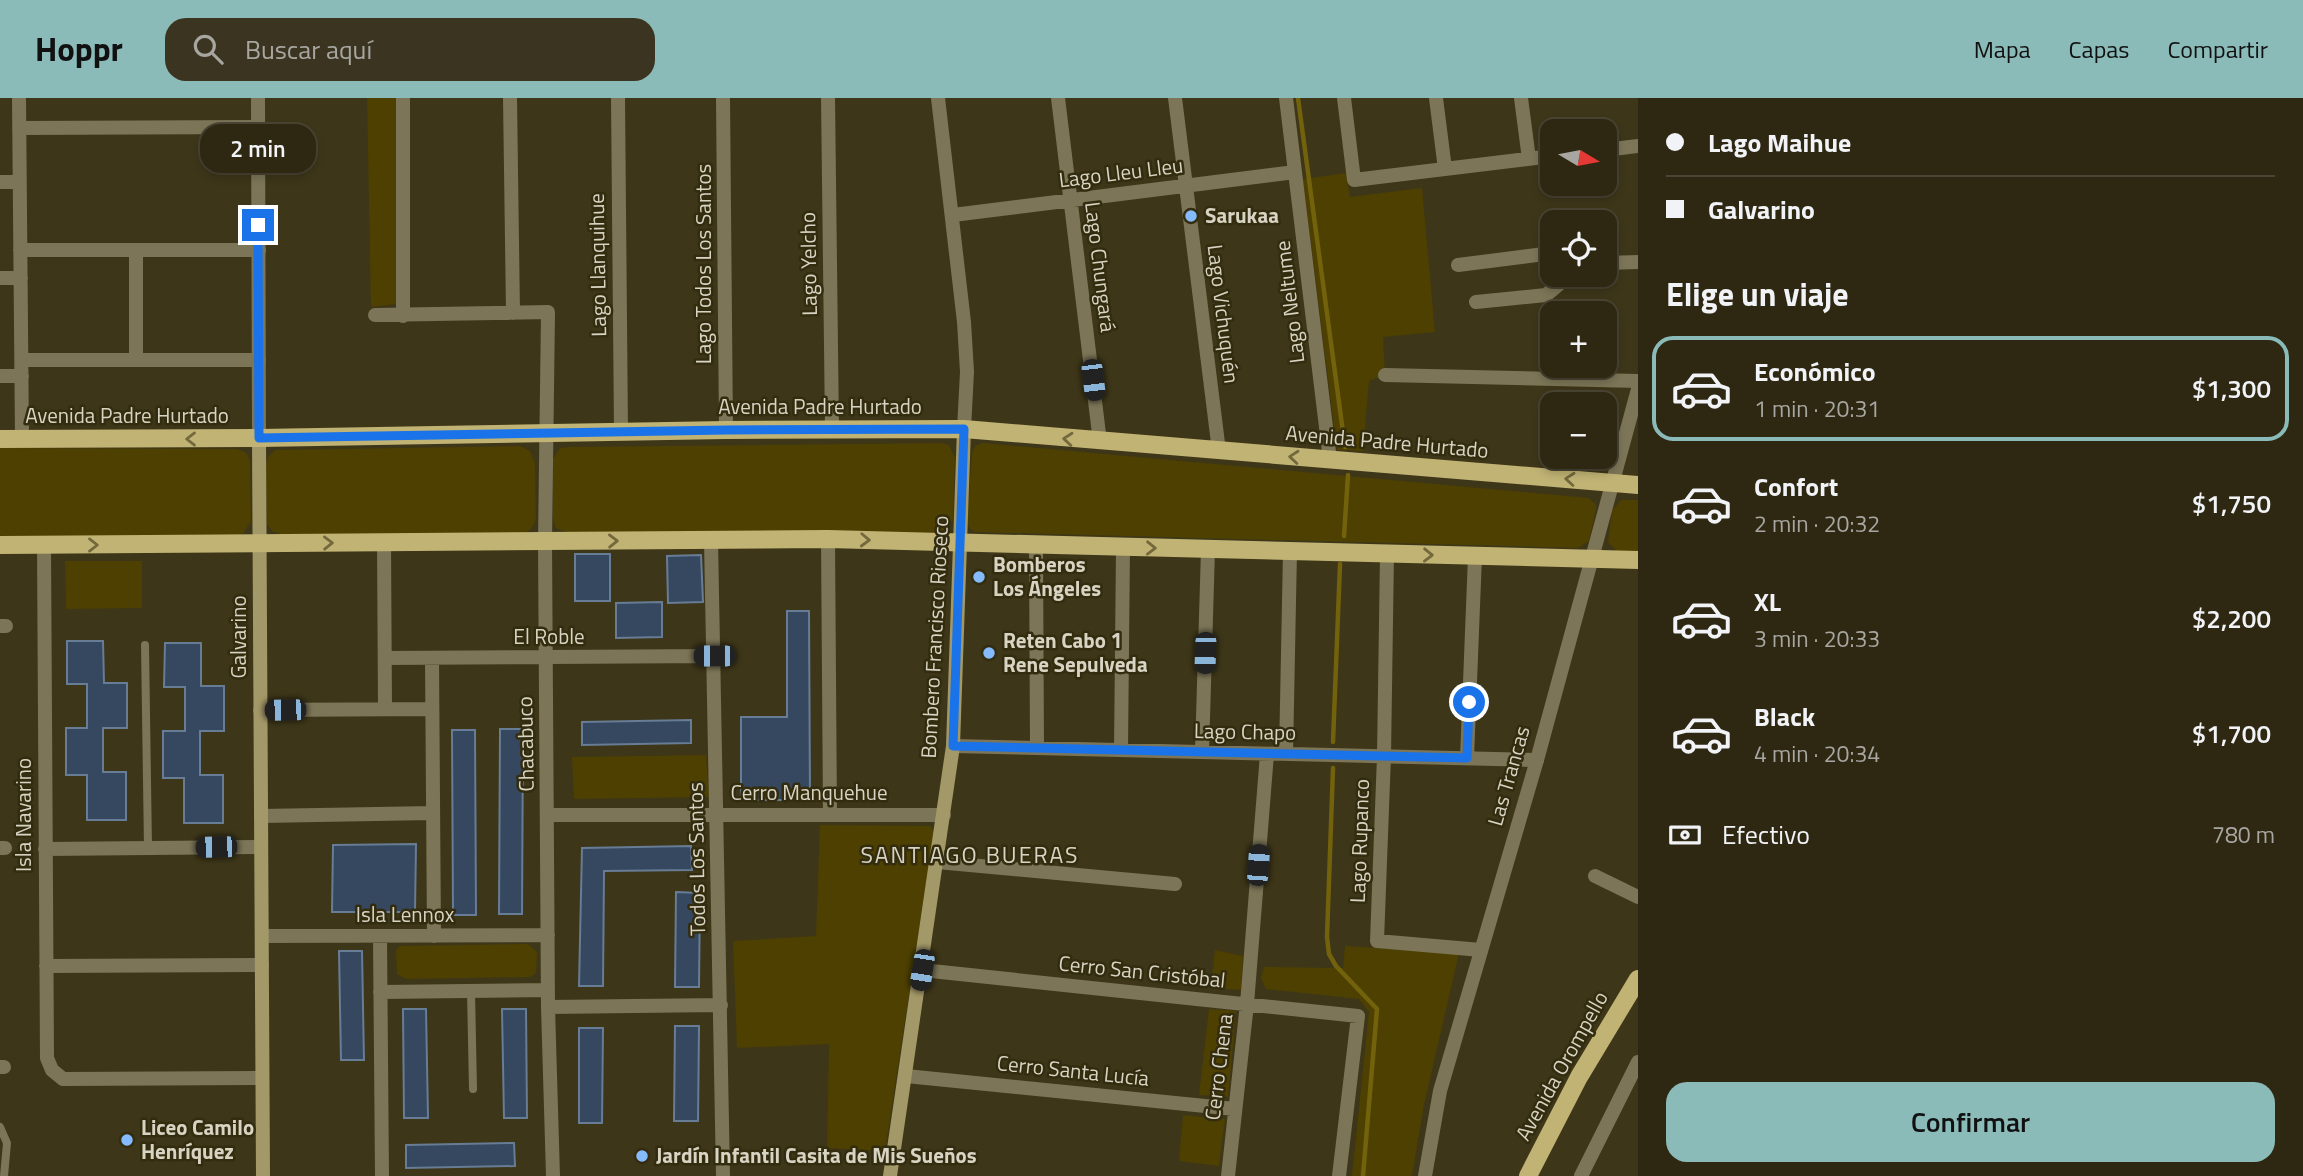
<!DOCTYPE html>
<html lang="es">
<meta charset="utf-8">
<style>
body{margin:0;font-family:"Titillium Web",sans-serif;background:#3a3421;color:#f1f3f6;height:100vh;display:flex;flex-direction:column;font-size:26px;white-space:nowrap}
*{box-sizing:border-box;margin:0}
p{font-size:23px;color:#a7a6a0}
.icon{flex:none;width:38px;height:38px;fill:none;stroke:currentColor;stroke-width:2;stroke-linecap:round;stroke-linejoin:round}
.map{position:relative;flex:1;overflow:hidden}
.drawer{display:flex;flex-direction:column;background:#2e2813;width:665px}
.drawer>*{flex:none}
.hud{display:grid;align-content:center;height:154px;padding:0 28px;background:#2e2813}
.needle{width:46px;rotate:100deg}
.tools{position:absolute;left:1540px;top:21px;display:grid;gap:14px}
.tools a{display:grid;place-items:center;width:77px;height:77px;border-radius:14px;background:#2e2813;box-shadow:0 4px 10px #0003,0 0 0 2px #494433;font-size:35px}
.end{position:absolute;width:32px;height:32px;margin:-16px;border:9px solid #1a73e8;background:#fff;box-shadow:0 0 0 4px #fff}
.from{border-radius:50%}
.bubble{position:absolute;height:49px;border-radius:21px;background:#2e2813;box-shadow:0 4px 10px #0003,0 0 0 2px #494433;font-size:23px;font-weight:600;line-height:49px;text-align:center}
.car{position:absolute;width:21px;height:42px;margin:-21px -10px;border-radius:9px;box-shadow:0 0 5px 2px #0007;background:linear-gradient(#222 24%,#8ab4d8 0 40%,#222 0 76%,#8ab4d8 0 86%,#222 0)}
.hud b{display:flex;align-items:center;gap:24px;height:66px;font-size:26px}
.hud b+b{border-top:2px solid #494433}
.hud i{width:18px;height:18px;background:#f1f3f6}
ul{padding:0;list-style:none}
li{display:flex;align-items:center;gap:21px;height:105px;margin:0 14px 10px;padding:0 14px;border:4px solid transparent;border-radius:21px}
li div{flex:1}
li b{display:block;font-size:26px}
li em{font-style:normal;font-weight:600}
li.on{border-color:#8bbbb9}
li>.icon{width:63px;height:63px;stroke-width:1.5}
h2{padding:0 28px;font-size:32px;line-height:84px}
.pay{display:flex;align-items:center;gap:18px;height:77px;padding:0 28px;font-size:26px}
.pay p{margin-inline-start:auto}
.primary-button{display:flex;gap:14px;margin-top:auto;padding:14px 28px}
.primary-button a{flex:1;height:80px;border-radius:21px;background:#8bbbb9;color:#111;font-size:28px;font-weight:600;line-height:80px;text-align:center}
header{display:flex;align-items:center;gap:42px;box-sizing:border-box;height:98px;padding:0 35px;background:#8bbbb9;color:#111}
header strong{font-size:33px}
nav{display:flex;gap:38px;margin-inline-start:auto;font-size:24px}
.search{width:490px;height:63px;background:#3a3421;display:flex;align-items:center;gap:18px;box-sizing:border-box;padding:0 24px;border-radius:21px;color:#a7a6a0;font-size:26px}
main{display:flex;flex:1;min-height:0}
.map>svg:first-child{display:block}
.green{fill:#4d4000}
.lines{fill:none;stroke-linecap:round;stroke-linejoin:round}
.stream{stroke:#73620c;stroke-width:4.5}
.building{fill:#35485f;stroke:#677c95;stroke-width:2}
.service{stroke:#7c7557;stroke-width:8}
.minor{stroke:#7c7557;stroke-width:14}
.tertiary{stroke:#7c7557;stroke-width:14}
.secondary{stroke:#a39868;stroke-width:14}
.primary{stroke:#c1b374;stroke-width:18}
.oneway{stroke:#73693c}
.route{stroke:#1a73e8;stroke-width:9}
.poi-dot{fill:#86bbfb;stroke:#332c0f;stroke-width:2.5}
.labels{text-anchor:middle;stroke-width:5;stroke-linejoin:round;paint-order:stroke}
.street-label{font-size:21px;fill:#d8d4c3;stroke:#332c0f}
.poi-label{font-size:21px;font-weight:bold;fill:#d8d4c3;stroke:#332c0f;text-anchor:start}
.neighbourhood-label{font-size:23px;letter-spacing:2px;fill:#d8d4c3;stroke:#332c0f}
</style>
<header>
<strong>Hoppr</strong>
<div class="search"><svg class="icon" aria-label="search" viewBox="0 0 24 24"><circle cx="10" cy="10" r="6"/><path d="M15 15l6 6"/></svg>Buscar aquí</div>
<nav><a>Mapa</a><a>Capas</a><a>Compartir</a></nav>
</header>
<main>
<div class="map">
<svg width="1638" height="1078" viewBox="0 0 1638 1078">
<rect width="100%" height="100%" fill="#3d3619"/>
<path class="green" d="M367,0H397V206L371,209Z
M1346,75L1350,99L1422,90L1435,234L1383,239L1385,277L1369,283L1363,353L1337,352L1303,81Z
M942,345L949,347L955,360L953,422L943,433L937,435L571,436L556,430L553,422V361L560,350L568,349Z
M983,345L1589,400L1596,407V411L1589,443L1578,450L975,434L970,431L967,424L972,355L975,348Z
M520,348L530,353L535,365L536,421C533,430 530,433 521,436H280L272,433L267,426L266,366L268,359L275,352Z
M0,350L237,351L246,355L250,362L251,423L243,436L235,438L0,440Z
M1621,402H1638V455L1617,453L1608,444L1612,413Z
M65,463H142V510L66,511Z
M706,657L709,699L574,701L572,659Z
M820,727L930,728L934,734L885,1053L827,1050L829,946L737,950L733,843L816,838Z
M528,846L537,854L536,875L530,879L406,881L397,876L396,852L400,848Z
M1345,848L1459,855L1424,1007L1412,1078H1352L1369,914L1359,901L1266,891L1261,880L1264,869L1343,870Z
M1215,852L1243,858L1241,892L1211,890Z
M1209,911L1236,913L1228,999L1199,997Z
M1183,1017L1225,1021L1219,1068L1179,1063Z"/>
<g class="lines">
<path class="stream" d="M1298,0L1345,349
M1344,438L1348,377
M1333,644L1340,466
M1333,670L1327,839L1329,856L1336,868L1377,911L1363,1078"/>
</g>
<path class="building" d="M575,456H610V503H575Z
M701,457L703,504L668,505L667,458Z
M662,504V539L616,540V505Z
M787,513H809L810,702H741V619H787Z
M67,543H103L104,585H127V630H103V674H126V722H87V677H66V630H87V586H67Z
M165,545H201V588H224V633H200V677H223V725H184V680H163V633H185V589H164Z
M691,622V645L582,647V624Z
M500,631H523L522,816H499Z
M452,632H475L476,817H453Z
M416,746L415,814H332L333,747Z
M691,748L692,772L604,773L603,888H579L582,750Z
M676,794L700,795L699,889H675Z
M339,853H362L364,962H341Z
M403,911H426L428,1020H404Z
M502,911H526L527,1020H504Z
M675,928H699L698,1023H674Z
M579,930H603L602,1025H579Z
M514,1045L515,1068L406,1070V1047Z"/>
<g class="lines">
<path class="service" d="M145,547L148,750
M471,893L473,991
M0,1029L7,1045L4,1078"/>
<path class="minor" d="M19,0L22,341
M403,0V218
M510,0L513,215
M618,0L621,334
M723,0L726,332
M828,0L832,331
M1058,0L1100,344
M1175,0L1219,353
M1286,0L1330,362
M1344,0L1354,82L1552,58
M1436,0L1445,71
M1521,0L1529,61
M19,30L258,29
M1605,52L1638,48
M0,84H19
M953,117L1295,74
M20,152H259
M1605,165L1638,164
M1458,167L1552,155
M0,180H21
M1476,204L1546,197L1570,177
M375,217L548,214L545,444L548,909L553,1078
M22,262H259
M136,262V152
M1385,277L1638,283
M0,278H22
M828,441L830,716
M711,442L723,1078
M384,443L385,611
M44,447L47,960L52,972L63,981L262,980
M1036,447L1037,650
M1387,456L1384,658L1377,843L1481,852
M0,528H6
M385,560L714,558
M432,560L434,838
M260,612L432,611
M953,648L1537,662
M1121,652L1123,449
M1202,654L1208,451
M1286,656L1290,453
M1467,660L1475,458
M548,717H944
M261,718L433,715
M0,750H5
M45,751L261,749
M937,764L1175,786
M1595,778L1638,799
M262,838L548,837
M380,838L382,1078
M46,868L262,867
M922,872L1358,918L1339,1078
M380,894L548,892
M548,909L721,907
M0,969H4
M906,978L1235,1011
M1228,1078L1247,906L1267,656
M1581,1078L1638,964"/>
<path class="tertiary" d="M258,0L259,340
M938,0L964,224L967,274L964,331
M1425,1078L1440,993L1537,662L1638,291"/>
<path class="secondary" d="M259,340L263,1078
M890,1078L953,648L964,331"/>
<path class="primary" d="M0,341L259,340L726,332L964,331L1638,387
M0,447L828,441L1638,462
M1528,1078L1579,979L1638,881"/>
</g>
<defs><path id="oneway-chevron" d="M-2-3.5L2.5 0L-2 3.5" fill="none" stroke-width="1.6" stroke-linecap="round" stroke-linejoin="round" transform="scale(1.75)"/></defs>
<g class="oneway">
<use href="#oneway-chevron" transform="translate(191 341) rotate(180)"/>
<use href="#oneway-chevron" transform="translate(1068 341) rotate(-175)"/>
<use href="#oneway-chevron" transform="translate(1294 359) rotate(-175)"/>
<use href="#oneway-chevron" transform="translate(1570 381) rotate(-175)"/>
<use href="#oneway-chevron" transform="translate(865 442) rotate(2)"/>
<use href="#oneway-chevron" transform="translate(613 443) rotate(-1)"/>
<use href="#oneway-chevron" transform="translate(328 445) rotate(-1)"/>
<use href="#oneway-chevron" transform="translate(93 447)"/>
<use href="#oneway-chevron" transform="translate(1151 450) rotate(1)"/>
<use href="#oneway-chevron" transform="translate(1428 457) rotate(1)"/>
</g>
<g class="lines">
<path class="route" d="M258,127L259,340L726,332L964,331L953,648L1467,660L1469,604"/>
</g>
<g class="poi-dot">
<circle cx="1191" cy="118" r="7"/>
<circle cx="979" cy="479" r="7"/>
<circle cx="989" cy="555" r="7"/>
<circle cx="127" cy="1042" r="7"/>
<circle cx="642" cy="1058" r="7"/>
</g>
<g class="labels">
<g class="street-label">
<text transform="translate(1121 75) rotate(-7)" y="7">Lago Lleu Lleu</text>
<text transform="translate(704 166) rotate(-90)" y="7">Lago Todos Los Santos</text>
<text transform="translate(809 166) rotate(-91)" y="7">Lago Yelcho</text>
<text transform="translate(598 167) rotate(-91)" y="7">Lago Llanquihue</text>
<text transform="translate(1100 169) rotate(83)" y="7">Lago Chungará</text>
<text transform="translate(1290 204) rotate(-97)" y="7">Lago Neltume</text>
<text transform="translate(1223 216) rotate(83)" y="7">Lago Vichuquén</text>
<text x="820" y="316">Avenida Padre Hurtado</text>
<text x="127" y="325">Avenida Padre Hurtado</text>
<text transform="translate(1387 344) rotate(5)" y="7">Avenida Padre Hurtado</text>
<text transform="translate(239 539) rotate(-90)" y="7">Galvarino</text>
<text x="549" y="546">El Roble</text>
<text transform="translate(935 539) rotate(-87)" y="7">Bombero Francisco Rioseco</text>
<text transform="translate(1245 634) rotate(1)" y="7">Lago Chapo</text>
<text transform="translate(526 646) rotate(-91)" y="7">Chacabuco</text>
<text transform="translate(1509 678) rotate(-74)" y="7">Las Trancas</text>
<text x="809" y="702">Cerro Manquehue</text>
<text transform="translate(24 717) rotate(-90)" y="7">Isla Navarino</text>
<text transform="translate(1360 743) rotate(-88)" y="7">Lago Rupanco</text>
<text transform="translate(697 761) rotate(-91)" y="7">Todos Los Santos</text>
<text x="405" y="824">Isla Lennox</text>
<text transform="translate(1142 874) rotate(6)" y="7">Cerro San Cristóbal</text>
<text transform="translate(1562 968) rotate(-61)" y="7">Avenida Orompello</text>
<text transform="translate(1219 969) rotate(-83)" y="7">Cerro Chena</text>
<text transform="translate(1073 973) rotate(6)" y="7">Cerro Santa Lucía</text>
</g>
<g class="poi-label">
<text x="1205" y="125">Sarukaa</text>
<text x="993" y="474">Bomberos<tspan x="993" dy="24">Los Ángeles</tspan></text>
<text x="1003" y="550">Reten Cabo 1<tspan x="1003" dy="24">Rene Sepulveda</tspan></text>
<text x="141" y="1037">Liceo Camilo<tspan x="141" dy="24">Henríquez</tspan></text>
<text x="656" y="1065">Jardín Infantil Casita de Mis Sueños</text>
</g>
<g class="neighbourhood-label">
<text x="970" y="765">SANTIAGO BUERAS</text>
</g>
</g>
</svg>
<div class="tools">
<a><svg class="needle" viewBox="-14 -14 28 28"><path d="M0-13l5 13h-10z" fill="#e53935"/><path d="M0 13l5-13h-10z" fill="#a7a6a0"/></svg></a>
<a><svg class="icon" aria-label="locate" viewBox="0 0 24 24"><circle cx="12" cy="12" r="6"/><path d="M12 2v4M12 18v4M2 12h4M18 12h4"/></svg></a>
<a>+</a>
<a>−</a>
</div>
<i class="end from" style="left:1469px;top:604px"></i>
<i class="end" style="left:258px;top:127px"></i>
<div class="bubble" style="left:200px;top:26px;width:116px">2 min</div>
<i class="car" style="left:1093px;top:282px;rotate:173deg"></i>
<i class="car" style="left:1205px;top:555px;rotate:182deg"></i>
<i class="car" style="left:714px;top:558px;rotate:270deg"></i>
<i class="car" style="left:285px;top:612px;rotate:269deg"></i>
<i class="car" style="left:216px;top:749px;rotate:269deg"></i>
<i class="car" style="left:1258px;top:767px;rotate:4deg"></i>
<i class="car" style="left:922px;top:872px;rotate:189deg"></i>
</div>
<section class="drawer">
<div class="hud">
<b><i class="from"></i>Lago Maihue</b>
<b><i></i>Galvarino</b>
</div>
<h2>Elige un viaje</h2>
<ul>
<li class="on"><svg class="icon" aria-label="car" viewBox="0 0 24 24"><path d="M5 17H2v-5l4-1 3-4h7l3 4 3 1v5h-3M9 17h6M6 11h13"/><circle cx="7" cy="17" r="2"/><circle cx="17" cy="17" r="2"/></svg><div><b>Económico</b><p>1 min · 20:31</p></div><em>$1,300</em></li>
<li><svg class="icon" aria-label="car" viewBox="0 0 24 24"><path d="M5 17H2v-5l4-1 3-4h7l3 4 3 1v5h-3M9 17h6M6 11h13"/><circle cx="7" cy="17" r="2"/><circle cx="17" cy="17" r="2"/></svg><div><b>Confort</b><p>2 min · 20:32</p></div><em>$1,750</em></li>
<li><svg class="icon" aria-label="car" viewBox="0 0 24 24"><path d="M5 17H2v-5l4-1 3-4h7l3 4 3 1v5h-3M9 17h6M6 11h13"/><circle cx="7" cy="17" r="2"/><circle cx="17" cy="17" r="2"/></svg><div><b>XL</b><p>3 min · 20:33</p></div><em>$2,200</em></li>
<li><svg class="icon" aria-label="car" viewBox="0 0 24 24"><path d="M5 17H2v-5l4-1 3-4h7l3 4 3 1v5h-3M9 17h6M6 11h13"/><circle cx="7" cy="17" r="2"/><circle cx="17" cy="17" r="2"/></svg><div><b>Black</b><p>4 min · 20:34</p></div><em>$1,700</em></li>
</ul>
<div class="pay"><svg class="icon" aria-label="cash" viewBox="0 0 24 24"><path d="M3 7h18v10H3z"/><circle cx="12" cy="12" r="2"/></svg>Efectivo<p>780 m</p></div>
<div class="primary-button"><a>Confirmar</a></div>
</section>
</main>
